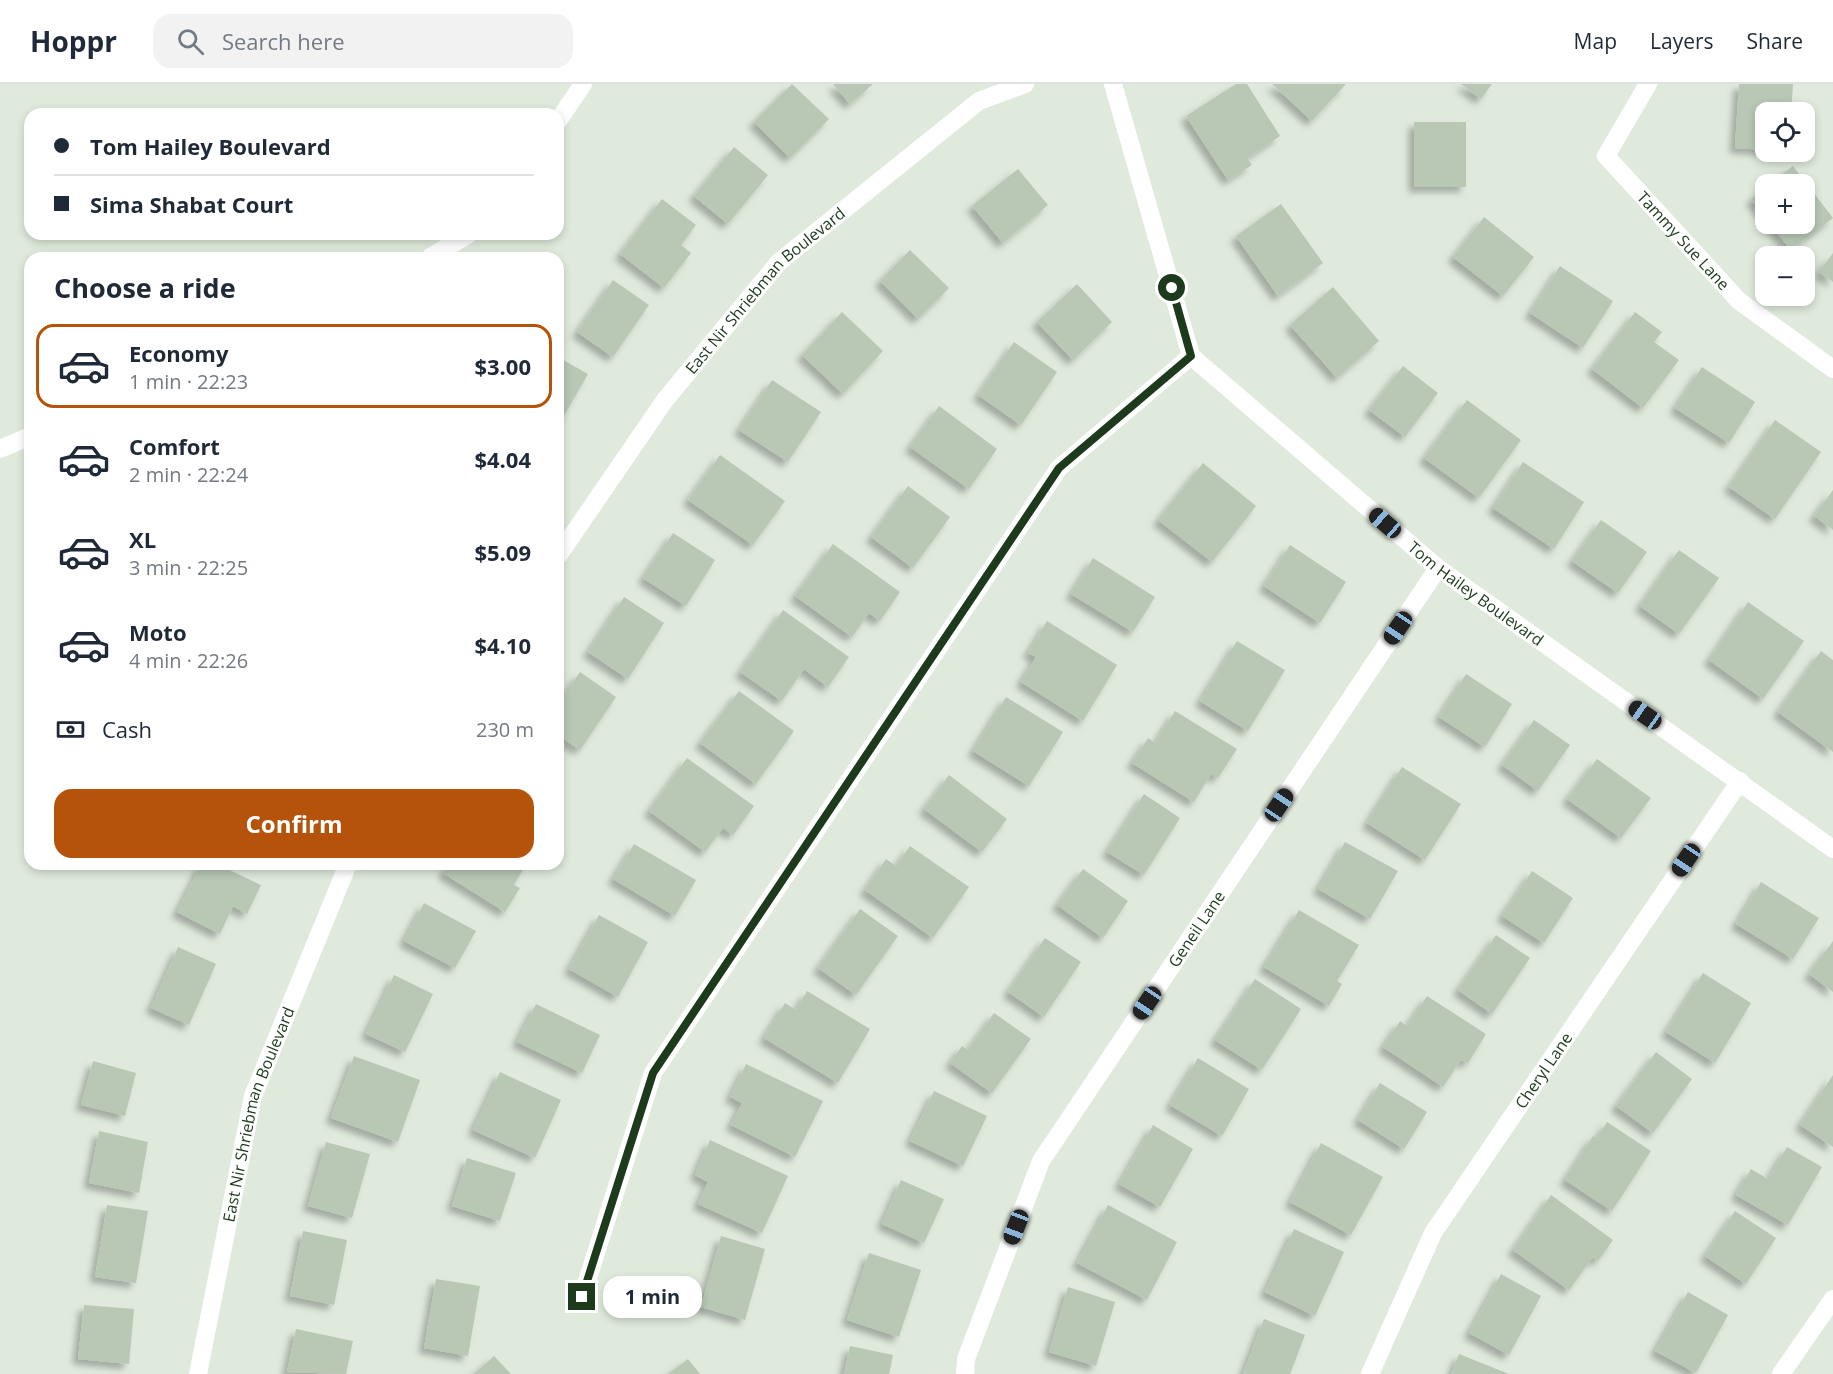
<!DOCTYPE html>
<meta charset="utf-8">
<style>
body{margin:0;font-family:"Open Sans",sans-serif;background:#f2f2f3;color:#1f2937;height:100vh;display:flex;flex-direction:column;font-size:22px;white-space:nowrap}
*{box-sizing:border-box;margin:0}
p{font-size:20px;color:#747a83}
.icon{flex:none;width:33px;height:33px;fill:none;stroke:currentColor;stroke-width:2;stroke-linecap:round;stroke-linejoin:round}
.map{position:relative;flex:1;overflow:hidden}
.details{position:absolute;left:24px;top:168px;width:540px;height:618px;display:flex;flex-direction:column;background:#fff;border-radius:18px;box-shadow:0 3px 9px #0003}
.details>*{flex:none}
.hud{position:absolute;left:24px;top:24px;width:540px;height:132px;border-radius:18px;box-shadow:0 3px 9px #0003;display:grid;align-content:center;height:132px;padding:0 30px;background:#fff}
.fabs{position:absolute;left:1755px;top:18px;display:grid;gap:12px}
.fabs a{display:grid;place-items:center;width:60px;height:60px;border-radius:12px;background:#fff;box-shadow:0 3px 9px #0003;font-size:30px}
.end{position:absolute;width:27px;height:27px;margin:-14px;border:8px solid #1e3a1d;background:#fff;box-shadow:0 0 0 3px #fff}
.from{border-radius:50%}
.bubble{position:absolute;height:42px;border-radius:18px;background:#fff;box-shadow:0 3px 9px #0003;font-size:20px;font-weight:700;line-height:42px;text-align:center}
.car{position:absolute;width:18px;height:36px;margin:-18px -9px;border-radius:8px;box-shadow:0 0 4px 2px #0007;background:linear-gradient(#222 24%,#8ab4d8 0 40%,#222 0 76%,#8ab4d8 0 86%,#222 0)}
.hud b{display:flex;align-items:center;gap:21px;height:57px;font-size:22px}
.hud b+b{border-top:2px solid #e0e1e3}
.hud i{width:15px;height:15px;background:#1f2937}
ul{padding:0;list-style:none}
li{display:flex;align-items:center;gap:18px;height:84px;margin:0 12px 9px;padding:0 18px;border:3px solid transparent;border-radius:18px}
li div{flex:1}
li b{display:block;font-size:22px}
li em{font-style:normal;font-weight:700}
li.on{border-color:#b45309}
li>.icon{width:54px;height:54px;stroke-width:1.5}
h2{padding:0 30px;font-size:27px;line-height:72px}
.pay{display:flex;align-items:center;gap:15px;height:66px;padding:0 30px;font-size:22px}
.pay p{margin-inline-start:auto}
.cta{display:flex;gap:12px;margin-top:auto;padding:12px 30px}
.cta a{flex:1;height:69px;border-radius:18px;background:#b45309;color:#fff;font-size:24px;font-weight:700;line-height:69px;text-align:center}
header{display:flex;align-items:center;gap:36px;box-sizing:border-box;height:84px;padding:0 30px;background:#fff;border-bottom:2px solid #e0e1e3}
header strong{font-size:28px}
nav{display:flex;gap:33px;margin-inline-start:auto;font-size:21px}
.search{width:420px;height:54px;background:#f2f2f3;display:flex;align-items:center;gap:15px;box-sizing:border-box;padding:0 21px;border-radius:18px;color:#747a83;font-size:22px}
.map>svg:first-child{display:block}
.building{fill:#b8c8b5;filter:url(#shadow)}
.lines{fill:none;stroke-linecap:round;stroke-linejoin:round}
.minor{stroke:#fff;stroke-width:18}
.route{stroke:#1e3a1d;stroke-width:8}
.labels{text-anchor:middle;stroke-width:4.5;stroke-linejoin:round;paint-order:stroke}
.street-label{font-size:16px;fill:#1e3a1d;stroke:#eff7ed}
</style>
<header>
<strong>Hoppr</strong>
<div class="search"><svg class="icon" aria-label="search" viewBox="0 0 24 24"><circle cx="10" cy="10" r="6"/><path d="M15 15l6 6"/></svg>Search here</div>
<nav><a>Map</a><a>Layers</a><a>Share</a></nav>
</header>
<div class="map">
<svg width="1833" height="1290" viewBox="0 0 1833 1290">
<defs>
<filter id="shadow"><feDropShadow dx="-5.5" dy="5.5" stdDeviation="3" flood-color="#0004"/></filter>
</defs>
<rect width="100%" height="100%" fill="#dfeadc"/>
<path class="building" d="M792,0L829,35L790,74L754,38Z
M833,0H873L850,20Z
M1236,0H1247L1280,52L1247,74L1252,81L1228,96L1186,32Z
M1272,0H1346L1312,37Z
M1461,0H1492L1481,15Z
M1739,0H1793L1791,28H1766V66L1735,64Z
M1414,38H1466V103H1414Z
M734,63L768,91L728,140L694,112Z
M1793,82L1833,134L1791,166L1770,140H1804V100H1769Z
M1018,85L1048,121L1003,159L972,122Z
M1766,104V133L1751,115Z
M662,115L696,141L681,161L691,169L664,204L620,170Z
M1281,120L1323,179L1278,212L1236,152Z
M1484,133L1534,173L1503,212L1453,173Z
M910,166L949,204L918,235L880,197Z
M1833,169V198L1819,188Z
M1560,182L1613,217L1583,264L1530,229Z
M613,196L649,221L613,273L577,248Z
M1077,200L1112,238L1073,276L1037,238Z
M1333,203L1379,257L1337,294L1290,241Z
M842,228L883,267L843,310L802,271Z
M1635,228L1662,248L1654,258L1679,276L1643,324L1592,285Z
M1014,258L1057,288L1021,341L978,311Z
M558,273L588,290L560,339L558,338Z
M1403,282L1438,309L1405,353L1369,326Z
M1702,283L1755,318L1729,359L1675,324Z
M772,296L821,328L788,378L739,346Z
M1467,316L1521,356L1479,414L1424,374Z
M939,322L997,365L969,405L910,363Z
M1775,336L1821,368L1775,435L1729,403Z
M720,371L785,417L753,461L688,416Z
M1523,378L1584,418L1554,465L1493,424Z
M1203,379L1256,422L1212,478L1158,436Z
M908,402L950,433L913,484L871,453Z
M1833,406V446L1814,432Z
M1601,436L1647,468L1618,509L1572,477Z
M673,449L715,476L686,522L643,494Z
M833,460L900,508L880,537L869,529L852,553L795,512Z
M1290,461L1346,498L1320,539L1264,502Z
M1679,466L1719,494L1679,550L1640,522Z
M1093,474L1155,513L1133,548L1071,510Z
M624,513L664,539L628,595L588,568Z
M1748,518L1804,557L1763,615L1709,576Z
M783,526L849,573L828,603L804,585L782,617L740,588Z
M1047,537L1117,581L1083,637L1021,598L1036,573L1028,569Z
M1237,557L1285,586L1248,647L1200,617Z
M1821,567L1833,576V668L1778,628Z
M580,588L616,613L580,666L558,651V620Z
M1466,590L1512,620L1485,663L1439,633Z
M739,607L794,647L756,700L700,659Z
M1006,613L1063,648L1029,702L973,667Z
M1175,627L1237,665L1218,694L1211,690L1194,718L1132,679L1148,654L1155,659Z
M1534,636L1570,661L1538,707L1502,681Z
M687,674L754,722L733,751L723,744L705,768L649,727Z
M1597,675L1651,714L1621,754L1567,715Z
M1402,683L1461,720L1425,776L1367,739Z
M949,691L1007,735L982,768L924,725Z
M1144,710L1180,734L1144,791L1107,768Z
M1345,758L1398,787L1370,835L1318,805Z
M634,760L696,796L675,832L613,795Z
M910,762L969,803L933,854L865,806L886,775L896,782Z
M201,780H217L261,801L247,830L233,822L220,850L177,828Z
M449,780H526L514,801L520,804L505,828L443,789Z
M1083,785L1128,817L1103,854L1057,821Z
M1532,787L1573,814L1544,859L1502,832Z
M1761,798L1819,834L1793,875L1736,840Z
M424,819L476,847L455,884L404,857Z
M860,825L898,852L856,911L818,884Z
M1299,826L1359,861L1337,897L1342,900L1329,922L1264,883Z
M599,831L648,858L618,913L569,885Z
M1496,851L1530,874L1492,930L1458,906Z
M1045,854L1081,878L1044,933L1008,908Z
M1833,857V908L1809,890Z
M178,863L216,880L189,941L151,924Z
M1703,889L1751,919L1715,979L1666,948Z
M394,891L433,910L405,968L366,950Z
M1255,895L1301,925L1262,986L1215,956Z
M807,907L870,945L838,999L764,954L785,919L796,926Z
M1427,912L1486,950L1468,979L1461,976L1443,1003L1383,963L1400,937L1407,942Z
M536,920L600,951L582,989L517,958Z
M994,929L1031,955L992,1009L950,979L962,962L968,966Z
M1656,968L1692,995L1653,1049L1616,1022Z
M354,972L420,996L398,1058L331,1034Z
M1198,974L1249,1005L1222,1052L1170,1021Z
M93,977L136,989L125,1032L81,1021Z
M746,980L823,1017L795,1073L731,1041L742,1019L730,1013Z
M500,988L561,1016L535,1074L473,1046Z
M1833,991V1063L1800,1041Z
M1380,999L1427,1028L1404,1065L1358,1036Z
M934,1007L987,1032L963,1082L910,1057Z
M1607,1038L1651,1067L1612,1127L1565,1096L1593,1052L1597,1054Z
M1153,1041L1193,1065L1160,1123L1119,1100Z
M99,1047L148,1058L139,1109L89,1099Z
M710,1056L788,1092L762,1149L698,1120L708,1098L695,1091Z
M326,1058L370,1070L352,1134L308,1122Z
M1321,1059L1383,1093L1351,1151L1290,1118Z
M1787,1063L1822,1083L1788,1141L1736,1111L1751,1085L1768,1095Z
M467,1074L516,1089L500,1137L452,1122Z
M901,1096L944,1115L924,1159L882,1140Z
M1551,1111L1613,1156L1598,1177L1593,1173L1569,1206L1513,1166Z
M107,1121L148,1127L136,1199L95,1193Z
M1108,1121L1177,1158L1147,1216L1077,1179Z
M1735,1127L1776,1154L1746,1200L1705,1172Z
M1294,1145L1344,1168L1315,1232L1265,1208Z
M303,1147L347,1156L334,1221L290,1212Z
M721,1152L765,1165L745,1236L701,1223Z
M869,1169L921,1186L899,1253L847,1236Z
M1501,1190L1541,1212L1509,1271L1469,1249Z
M436,1195L480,1202L468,1272L424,1264Z
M1068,1203L1115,1218L1096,1282L1049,1268Z
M1688,1208L1728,1231L1696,1289L1655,1267Z
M84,1221L134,1225L129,1280L78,1275Z
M1264,1235L1305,1251L1290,1290H1243Z
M296,1245L353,1257L346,1290L287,1288Z
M850,1262L893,1271L889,1290H844Z
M1459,1270L1509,1290H1451Z
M494,1272L511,1290H474Z
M688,1275L700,1290H668Z"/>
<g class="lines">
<g class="minor">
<path id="s1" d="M1113,0L1191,272L1438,484L1833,765"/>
<path id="s2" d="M1648,0L1606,72L1739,217L1833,285"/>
<path d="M558,37L583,0"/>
<path d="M429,174L469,150"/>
<path d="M0,365L30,352"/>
<path id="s3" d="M558,472L665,316L779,178L979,17L1025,0"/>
<path d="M582,1213L653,989L1059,384L1191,272"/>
<path id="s4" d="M198,1290L253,1012L348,780"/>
<path id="s5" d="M965,1290L966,1275L1041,1077L1438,484"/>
<path id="s6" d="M1370,1290L1433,1149L1740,697"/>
<path d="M1781,1290L1833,1215"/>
</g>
</g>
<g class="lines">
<path class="route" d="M582,1213L653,989L1059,384L1191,272L1172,204"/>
</g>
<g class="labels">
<g class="street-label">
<text dy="6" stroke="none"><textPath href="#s2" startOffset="198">Tammy Sue Lane</textPath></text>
<text dy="6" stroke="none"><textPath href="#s3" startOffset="338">East Nir Shriebman Boulevard</textPath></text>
<text dy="6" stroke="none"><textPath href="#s1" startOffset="654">Tom Hailey Boulevard</textPath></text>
<text dy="6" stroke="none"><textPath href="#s5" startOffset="506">Geneil Lane</textPath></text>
<text dy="6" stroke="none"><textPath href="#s6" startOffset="351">Cheryl Lane</textPath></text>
<text dy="6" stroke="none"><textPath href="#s4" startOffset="267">East Nir Shriebman Boulevard</textPath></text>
</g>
</g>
</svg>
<div class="fabs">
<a><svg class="icon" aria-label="locate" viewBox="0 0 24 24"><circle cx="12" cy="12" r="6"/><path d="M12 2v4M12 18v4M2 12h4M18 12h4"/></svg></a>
<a>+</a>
<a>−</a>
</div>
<i class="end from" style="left:1172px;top:204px"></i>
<i class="end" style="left:582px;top:1213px"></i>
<div class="bubble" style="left:603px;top:1192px;width:99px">1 min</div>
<i class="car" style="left:1385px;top:439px;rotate:311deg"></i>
<i class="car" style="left:1398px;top:544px;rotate:214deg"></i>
<i class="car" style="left:1645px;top:631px;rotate:305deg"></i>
<i class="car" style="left:1279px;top:721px;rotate:34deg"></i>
<i class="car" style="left:1686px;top:776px;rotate:214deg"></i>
<i class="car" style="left:1147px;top:919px;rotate:214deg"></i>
<i class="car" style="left:1016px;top:1143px;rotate:201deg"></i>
<div class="hud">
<b><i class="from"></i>Tom Hailey Boulevard</b>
<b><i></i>Sima Shabat Court</b>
</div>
<section class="details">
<h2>Choose a ride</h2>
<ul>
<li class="on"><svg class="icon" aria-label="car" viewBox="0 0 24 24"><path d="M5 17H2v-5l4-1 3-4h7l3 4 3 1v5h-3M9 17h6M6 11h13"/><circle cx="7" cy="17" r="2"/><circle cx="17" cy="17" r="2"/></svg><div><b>Economy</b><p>1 min · 22:23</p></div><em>$3.00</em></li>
<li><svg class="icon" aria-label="car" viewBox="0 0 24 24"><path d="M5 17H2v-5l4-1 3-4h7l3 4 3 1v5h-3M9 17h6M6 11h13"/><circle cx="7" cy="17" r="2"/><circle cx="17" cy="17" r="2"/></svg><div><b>Comfort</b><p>2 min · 22:24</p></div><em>$4.04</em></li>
<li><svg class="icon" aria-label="car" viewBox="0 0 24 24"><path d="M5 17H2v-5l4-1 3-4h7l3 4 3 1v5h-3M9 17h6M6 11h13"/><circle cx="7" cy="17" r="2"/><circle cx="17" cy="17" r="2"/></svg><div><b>XL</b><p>3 min · 22:25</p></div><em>$5.09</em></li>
<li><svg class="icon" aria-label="car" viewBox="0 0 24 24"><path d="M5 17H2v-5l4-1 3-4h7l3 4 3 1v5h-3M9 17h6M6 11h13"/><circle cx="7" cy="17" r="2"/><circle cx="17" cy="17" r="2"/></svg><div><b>Moto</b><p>4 min · 22:26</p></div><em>$4.10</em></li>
</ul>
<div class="pay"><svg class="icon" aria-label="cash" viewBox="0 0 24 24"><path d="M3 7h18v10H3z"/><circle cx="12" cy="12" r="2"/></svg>Cash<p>230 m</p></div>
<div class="cta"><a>Confirm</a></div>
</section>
</div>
